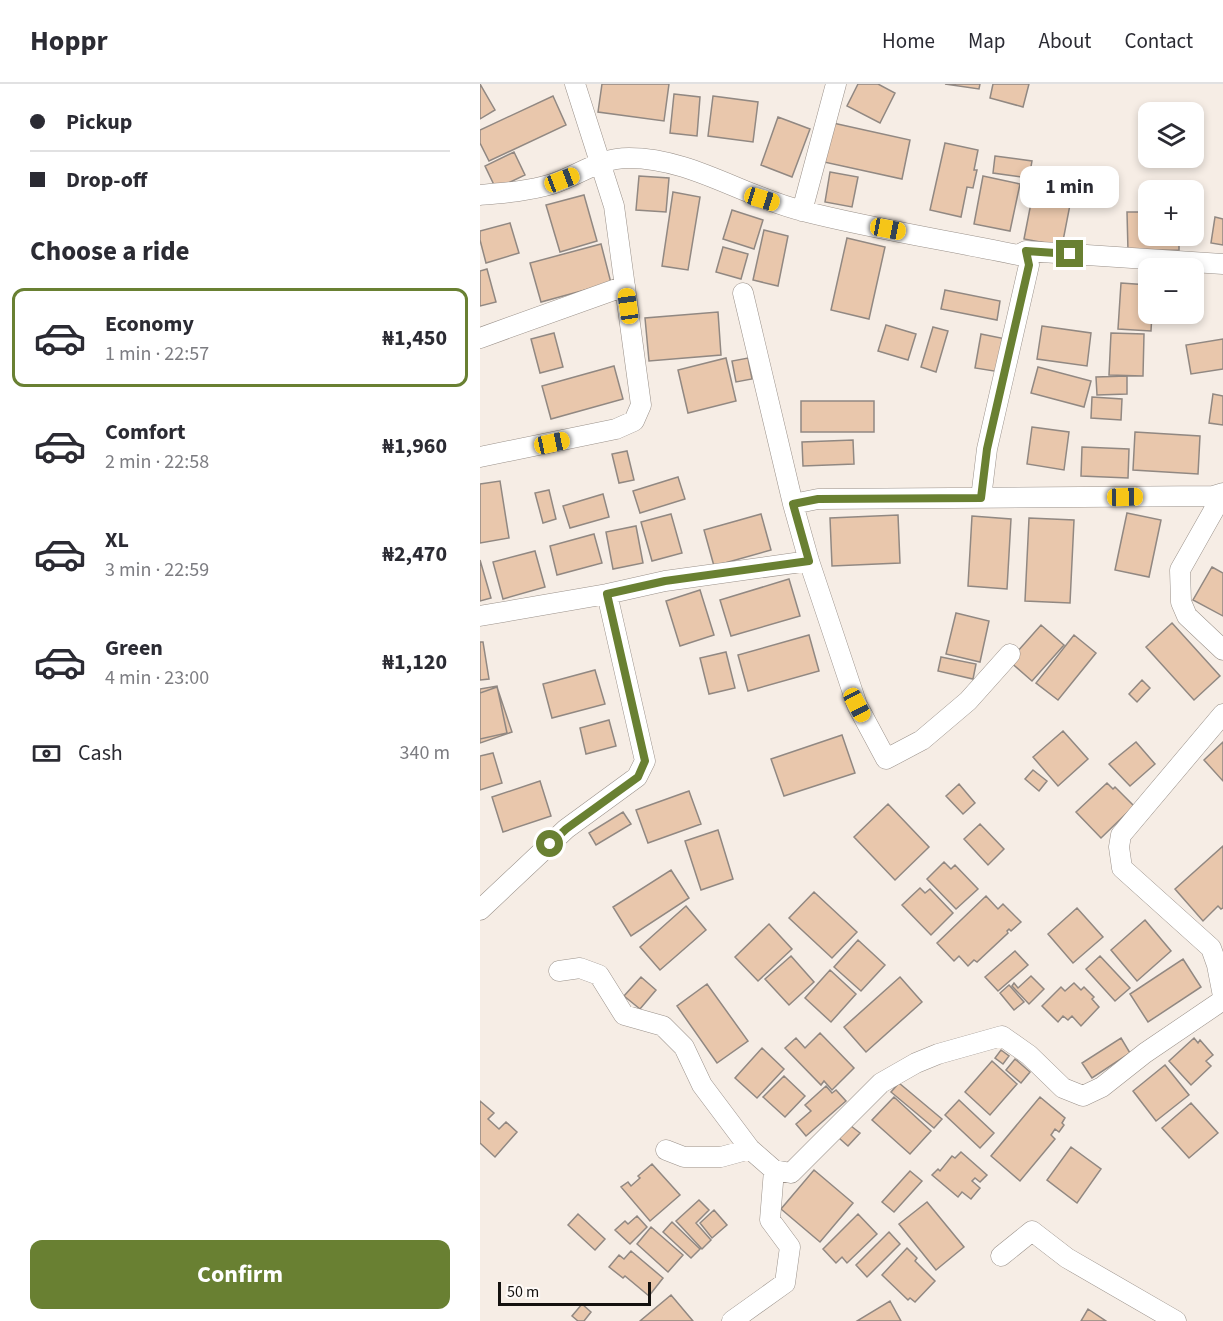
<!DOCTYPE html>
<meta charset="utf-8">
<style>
body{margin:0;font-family:"Source Sans 3",sans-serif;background:#f7f7f7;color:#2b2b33;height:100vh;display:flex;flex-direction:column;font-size:22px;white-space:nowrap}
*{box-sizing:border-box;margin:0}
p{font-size:20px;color:#7c7c81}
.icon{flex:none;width:33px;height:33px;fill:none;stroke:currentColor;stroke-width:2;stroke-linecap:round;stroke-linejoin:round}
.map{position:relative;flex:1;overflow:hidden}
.sheet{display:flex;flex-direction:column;background:#fff;width:480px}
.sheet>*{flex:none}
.guide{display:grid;align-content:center;height:132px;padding:0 30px;background:#fff}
.buttons{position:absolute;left:658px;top:18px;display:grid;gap:12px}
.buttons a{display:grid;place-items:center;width:66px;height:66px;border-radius:12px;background:#fff;box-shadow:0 3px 9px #0003;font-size:30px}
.scale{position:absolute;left:18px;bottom:15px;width:153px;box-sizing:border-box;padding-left:6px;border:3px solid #14110f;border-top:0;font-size:16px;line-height:21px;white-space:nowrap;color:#14110f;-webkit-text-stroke:4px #fffbf8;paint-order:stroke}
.end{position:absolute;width:27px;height:27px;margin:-14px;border:8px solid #698032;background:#fff;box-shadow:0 0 0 3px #fff}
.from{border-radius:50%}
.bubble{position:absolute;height:42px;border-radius:12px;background:#fff;box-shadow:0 3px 9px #0003;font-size:20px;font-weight:700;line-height:42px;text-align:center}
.car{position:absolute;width:18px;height:36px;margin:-18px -9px;border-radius:8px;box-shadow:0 0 4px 2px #0007;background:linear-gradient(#f5c518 24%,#345 0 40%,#f5c518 0 76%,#345 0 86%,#f5c518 0)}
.guide b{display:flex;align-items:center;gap:21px;height:57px;font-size:22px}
.guide b+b{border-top:2px solid #e1e1e2}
.guide i{width:15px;height:15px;background:#2b2b33}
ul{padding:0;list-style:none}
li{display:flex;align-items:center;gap:18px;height:99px;margin:0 12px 9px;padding:0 18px;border:3px solid transparent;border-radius:12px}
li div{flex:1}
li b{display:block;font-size:22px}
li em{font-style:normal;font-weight:700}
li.current{border-color:#698032}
li>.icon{width:54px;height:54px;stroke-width:1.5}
h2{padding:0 30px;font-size:27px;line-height:72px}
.pay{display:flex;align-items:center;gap:15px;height:66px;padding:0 30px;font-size:22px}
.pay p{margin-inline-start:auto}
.primary-button{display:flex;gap:12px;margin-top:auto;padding:12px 30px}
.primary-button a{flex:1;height:69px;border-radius:12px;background:#698032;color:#fff;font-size:24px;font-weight:700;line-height:69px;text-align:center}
header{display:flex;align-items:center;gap:36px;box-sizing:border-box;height:84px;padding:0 30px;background:#fff;border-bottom:2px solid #e1e1e2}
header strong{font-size:28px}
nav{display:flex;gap:33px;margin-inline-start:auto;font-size:21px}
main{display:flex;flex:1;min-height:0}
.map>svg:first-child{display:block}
.building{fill:#e9c7ac;stroke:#918882;stroke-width:1.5}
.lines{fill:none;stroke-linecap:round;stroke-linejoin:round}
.minor-casing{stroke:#9a918a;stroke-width:21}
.minor{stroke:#fff;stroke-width:20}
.route{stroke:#698032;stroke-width:8}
</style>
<header>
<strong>Hoppr</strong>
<nav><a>Home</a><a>Map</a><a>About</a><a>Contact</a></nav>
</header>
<main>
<section class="sheet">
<div class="guide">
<b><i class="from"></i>Pickup</b>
<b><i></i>Drop-off</b>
</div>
<h2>Choose a ride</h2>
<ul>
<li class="current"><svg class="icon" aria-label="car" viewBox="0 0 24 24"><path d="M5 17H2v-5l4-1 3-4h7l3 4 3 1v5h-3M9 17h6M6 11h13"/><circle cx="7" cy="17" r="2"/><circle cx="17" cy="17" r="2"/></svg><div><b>Economy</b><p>1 min · 22:57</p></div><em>₦1,450</em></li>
<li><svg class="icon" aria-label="car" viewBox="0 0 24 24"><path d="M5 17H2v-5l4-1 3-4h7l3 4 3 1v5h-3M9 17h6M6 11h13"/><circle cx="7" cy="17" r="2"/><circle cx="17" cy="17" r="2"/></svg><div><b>Comfort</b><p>2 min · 22:58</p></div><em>₦1,960</em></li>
<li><svg class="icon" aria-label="car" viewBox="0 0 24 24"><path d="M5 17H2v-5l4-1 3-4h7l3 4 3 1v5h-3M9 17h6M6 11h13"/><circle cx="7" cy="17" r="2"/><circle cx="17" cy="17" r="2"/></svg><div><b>XL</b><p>3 min · 22:59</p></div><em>₦2,470</em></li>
<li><svg class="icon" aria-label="car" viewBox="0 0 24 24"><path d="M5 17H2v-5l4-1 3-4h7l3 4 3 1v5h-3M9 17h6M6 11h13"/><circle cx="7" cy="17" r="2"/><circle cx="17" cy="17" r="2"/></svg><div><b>Green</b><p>4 min · 23:00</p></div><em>₦1,120</em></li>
</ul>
<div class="pay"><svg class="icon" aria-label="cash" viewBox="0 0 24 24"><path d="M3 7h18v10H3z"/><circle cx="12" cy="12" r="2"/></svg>Cash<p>340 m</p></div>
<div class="primary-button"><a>Confirm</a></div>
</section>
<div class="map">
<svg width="743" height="1237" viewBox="0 0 743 1237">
<rect width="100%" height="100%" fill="#f6ede5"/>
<path class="building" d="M0,0L15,26L0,35Z
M122,0H189L184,37L118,28Z
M378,0H398L415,9L400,39L367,22Z
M465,0H500L499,5Z
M513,0H549L543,23L510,14Z
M194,10L220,13L217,52L190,49Z
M73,12L86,41L9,77L0,59V46Z
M233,12L278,18L273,58L228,52Z
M298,33L330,45L312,93L281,81Z
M665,37L669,38V56H664Z
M353,39L430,56L422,95L344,78Z
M465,59L498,66L494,86H497L493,104L487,103L481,133L450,126Z
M34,68L45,91L16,105L5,82Z
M515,72L552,77L549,94L513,89Z
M558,83L596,90L582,162L544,155Z
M350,88L378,93L372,123L345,118Z
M159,92L189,94L186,128L156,126Z
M503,92L540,100L530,147L494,140Z
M193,108L220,113L208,186L182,182Z
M104,111L117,157L80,168L66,121Z
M252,126L283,136L274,165L243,155Z
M647,128H669V152H699V166L648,167Z
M735,133L743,135V161L731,159Z
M30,139L39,169L6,179L0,156V147Z
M284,146L308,152L298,202L273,196Z
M367,154L405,163L389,235L351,226Z
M121,160L131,199L61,218L50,179Z
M243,163L268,170L261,195L236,188Z
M7,185L16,218L0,222V187Z
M641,199L669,201V230H672L671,247L638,245Z
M465,206L520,217L517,236L461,225Z
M714,209L717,234L686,238L685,230H714Z
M238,228L241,271L169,277L165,234Z
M406,241L436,250L428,276L398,267Z
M562,242L611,249L607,282L557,275Z
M453,243L468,247L456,288L441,283Z
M74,249L83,283L60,289L51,255Z
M631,249L664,250L663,292L629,291Z
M501,250L526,255L520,288L495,284Z
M743,255V285L711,290L706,261Z
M246,274L256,317L208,329L198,286Z
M268,274L272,295L256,298L252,277Z
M134,282L143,315L71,335L62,302Z
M558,283L611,297L604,323L551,309Z
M647,292V310L617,311L616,293Z
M733,310L743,312V341L729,339Z
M612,313L642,315L641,336L611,334Z
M321,317H394V348H321Z
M552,343L589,348L584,386L547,380Z
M655,348L720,352L718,390L653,386Z
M373,356L374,380L323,382L322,358Z
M602,363L649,365L648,394L601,392Z
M147,367L154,396L139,399L132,370Z
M198,393L205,415L160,429L153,407Z
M20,397L29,454L0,459V400Z
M69,406L76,435L63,439L55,409Z
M123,410L129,433L90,444L83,422Z
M647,429L681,436L669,493L635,486Z
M191,430L202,469L172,477L161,438Z
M281,430L291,466L234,482L224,446Z
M418,431L420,479L352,482L350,434Z
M492,432L531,435L527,505L488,502Z
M549,434L594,436L590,519L545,517Z
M156,442L163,479L133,485L126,448Z
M114,450L122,479L77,491L70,462Z
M55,467L65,503L23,515L13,478Z
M0,476L11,514L0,517Z
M732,483L743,489V532L713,516Z
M309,495L320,532L251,552L240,516Z
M220,506L234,551L200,562L186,517Z
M476,529L509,537L500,578L466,570Z
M692,539L740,592L714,616L666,563Z
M561,541L584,561L552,597L529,577Z
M329,551L339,587L268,607L258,571Z
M594,551L616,569L578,616L556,599Z
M0,558H3L9,595L0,596Z
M246,568L255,604L229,610L220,574Z
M461,573L496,580L493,595L458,587Z
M115,586L125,620L72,634L63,600Z
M662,596L670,604L657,618L649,610Z
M17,602L27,649L0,655V605Z
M17,603L32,648L0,659V609Z
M129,636L136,662L106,670L100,644Z
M583,647L608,675L578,702L553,673Z
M362,651L375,689L304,712L291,675Z
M656,658L675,680L650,702L629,680Z
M743,658V697L724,676Z
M13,669L22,699L0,706V672Z
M553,686L567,697L559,707L545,695Z
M60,697L71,732L23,748L12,713Z
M627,699L633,705L635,703L654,722L621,754L596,728Z
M479,700L495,719L483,730L466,712Z
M209,707L221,740L168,759L156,726Z
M408,720L449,763L415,796L374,753Z
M143,728L151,740L116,761L109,749Z
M500,740L524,765L508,781L484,755Z
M238,746L253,795L221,806L205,757Z
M743,762V824L741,825L738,822L723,837L695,805Z
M464,778L471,785L475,781L498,805L476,825L447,795Z
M191,786L209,814L151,852L133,823Z
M440,804L445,809L450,805L473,829L451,851L422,821Z
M334,808L377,848L352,874L309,834Z
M506,812L518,825L523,820L541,838L531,847L529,845L527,847L528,849L497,878L494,876L488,882L479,872L474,877L457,859Z
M206,822L226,846L180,886L160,863Z
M597,824L623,853L593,879L568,850Z
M665,836L691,867L657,897L631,866Z
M289,840L312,865L278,897L255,873Z
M378,856L405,881L381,907L354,883Z
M535,867L548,881L518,907L505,893Z
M311,872L334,898L309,921L285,895Z
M620,872L650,904L635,917L606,885Z
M703,875L721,903L668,938L650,910Z
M350,886L376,910L351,938L325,914Z
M551,892L564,905L549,920L532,902L534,899L538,904Z
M161,893L176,906L160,925L144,912Z
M420,893L442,918L386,968L364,943Z
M594,899L601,906L604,903L614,913L612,915L619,923L601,942L592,932L588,936L583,932L578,938L562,922L581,903L585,907Z
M227,900L268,957L237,979L197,922Z
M529,901L544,918L534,926L520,909Z
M340,949L374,984L352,1006L344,997L341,1001L305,964L316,954L325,964Z
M641,954L650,969L612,994L602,979Z
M714,954L718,959L720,956L733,971L726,977L731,982L711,1001L689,977Z
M282,964L304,985L277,1014L255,994Z
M521,966L529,972L523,980L515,974Z
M535,975L550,988L541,999L526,986Z
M512,977L537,1000L510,1031L485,1008Z
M685,981L709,1011L676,1037L653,1007Z
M304,992L325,1012L305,1033L283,1013Z
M419,999L462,1035L454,1044L411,1008Z
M346,1002L352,1009L356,1006L366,1017L326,1052L316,1040L331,1027L325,1021Z
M414,1013L451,1047L430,1070L392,1036Z
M560,1013L585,1034L582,1039L584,1041L579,1048L575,1045L571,1051L575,1055L540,1097L511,1072Z
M479,1016L514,1049L500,1064L465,1031Z
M0,1017L14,1029L8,1035L19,1045L26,1038L37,1048L15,1073L0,1059Z
M711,1019L738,1049L709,1074L682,1044Z
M371,1042L380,1049L368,1062L359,1054Z
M591,1063L621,1085L597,1119L567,1096Z
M481,1068L507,1091L500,1098L495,1094L492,1097L500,1104L491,1115L482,1108L478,1113L452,1091L458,1085L460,1087L472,1072L475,1074Z
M172,1080L200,1111L170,1137L141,1103L148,1098L151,1102L160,1094L158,1092Z
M334,1086L373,1119L340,1158L301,1125Z
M430,1087L442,1097L414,1128L402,1118Z
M219,1116L229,1126L216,1139L231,1156L222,1165L196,1137Z
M447,1118L484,1163L456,1186L419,1140Z
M234,1126L247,1141L232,1154L220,1139Z
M98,1130L125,1155L115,1166L88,1141Z
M378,1130L397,1150L367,1179L362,1173L356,1179L343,1165Z
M157,1132L167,1143L150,1160L135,1146L145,1137L148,1140Z
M192,1138L220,1165L211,1174L183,1148Z
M171,1143L203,1171L188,1188L157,1160Z
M409,1148L420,1160L387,1193L376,1181Z
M427,1164L437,1174L435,1177L455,1197L435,1218L430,1214L428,1216L402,1191Z
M151,1167L183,1194L169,1212L145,1192L143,1194L129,1183L139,1171L144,1175Z
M191,1211L213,1237H160Z
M410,1217L421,1237H377Z
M102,1220L111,1228L104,1237H98L92,1232Z
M608,1225L626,1237H601Z"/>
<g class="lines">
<defs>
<path id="minor" d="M0,111C24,109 49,107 72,100C100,91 118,74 149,74C211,74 264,113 323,127C393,145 466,156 538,171L546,167L743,180
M322,127L356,0
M263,209L313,420L329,477L377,621L406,675L442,656L488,617L530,570
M0,254L145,202
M0,373L136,345L154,337L161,321L134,122L95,0
M743,410L700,486L701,518L707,532L743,566
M501,414L507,365L549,181L546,167
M313,420L338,415L733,412L743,409
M0,532L127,510L185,497L329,477
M743,630L641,751L639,763L642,784L731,864L737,881L743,912
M0,826L86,745L157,693L165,677L127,510
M79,887L100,884L119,891L144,931L183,942L204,963L222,1001L270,1065L294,1086L290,1136L310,1163L305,1199L252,1237
M186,1066L204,1073H241L270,1065
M294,1086L311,1089L401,999L436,979L458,970L522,952L549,971L583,1004L603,1012L622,1003L665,969L743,916
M521,1172L552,1147L587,1174L696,1237"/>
</defs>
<use href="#minor" class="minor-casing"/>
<use href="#minor" class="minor"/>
</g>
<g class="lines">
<path class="route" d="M70,760L86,745L158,693L165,677L127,510L185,497L329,477L313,420L338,415L501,414L507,365L549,181L546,167L590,170"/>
</g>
</svg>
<div class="buttons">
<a><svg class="icon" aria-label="layers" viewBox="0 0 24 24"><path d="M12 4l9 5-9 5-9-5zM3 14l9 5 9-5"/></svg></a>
<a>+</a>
<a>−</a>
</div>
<div class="scale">50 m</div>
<i class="end from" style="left:70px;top:760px"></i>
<i class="end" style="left:590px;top:170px"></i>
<div class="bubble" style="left:540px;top:82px;width:99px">1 min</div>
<i class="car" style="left:82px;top:96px;rotate:69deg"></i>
<i class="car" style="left:282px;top:115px;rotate:107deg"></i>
<i class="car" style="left:408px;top:145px;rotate:101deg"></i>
<i class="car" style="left:148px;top:222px;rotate:352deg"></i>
<i class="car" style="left:72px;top:359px;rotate:78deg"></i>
<i class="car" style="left:645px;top:413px;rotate:89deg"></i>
<i class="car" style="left:377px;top:621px;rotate:152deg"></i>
</div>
</main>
